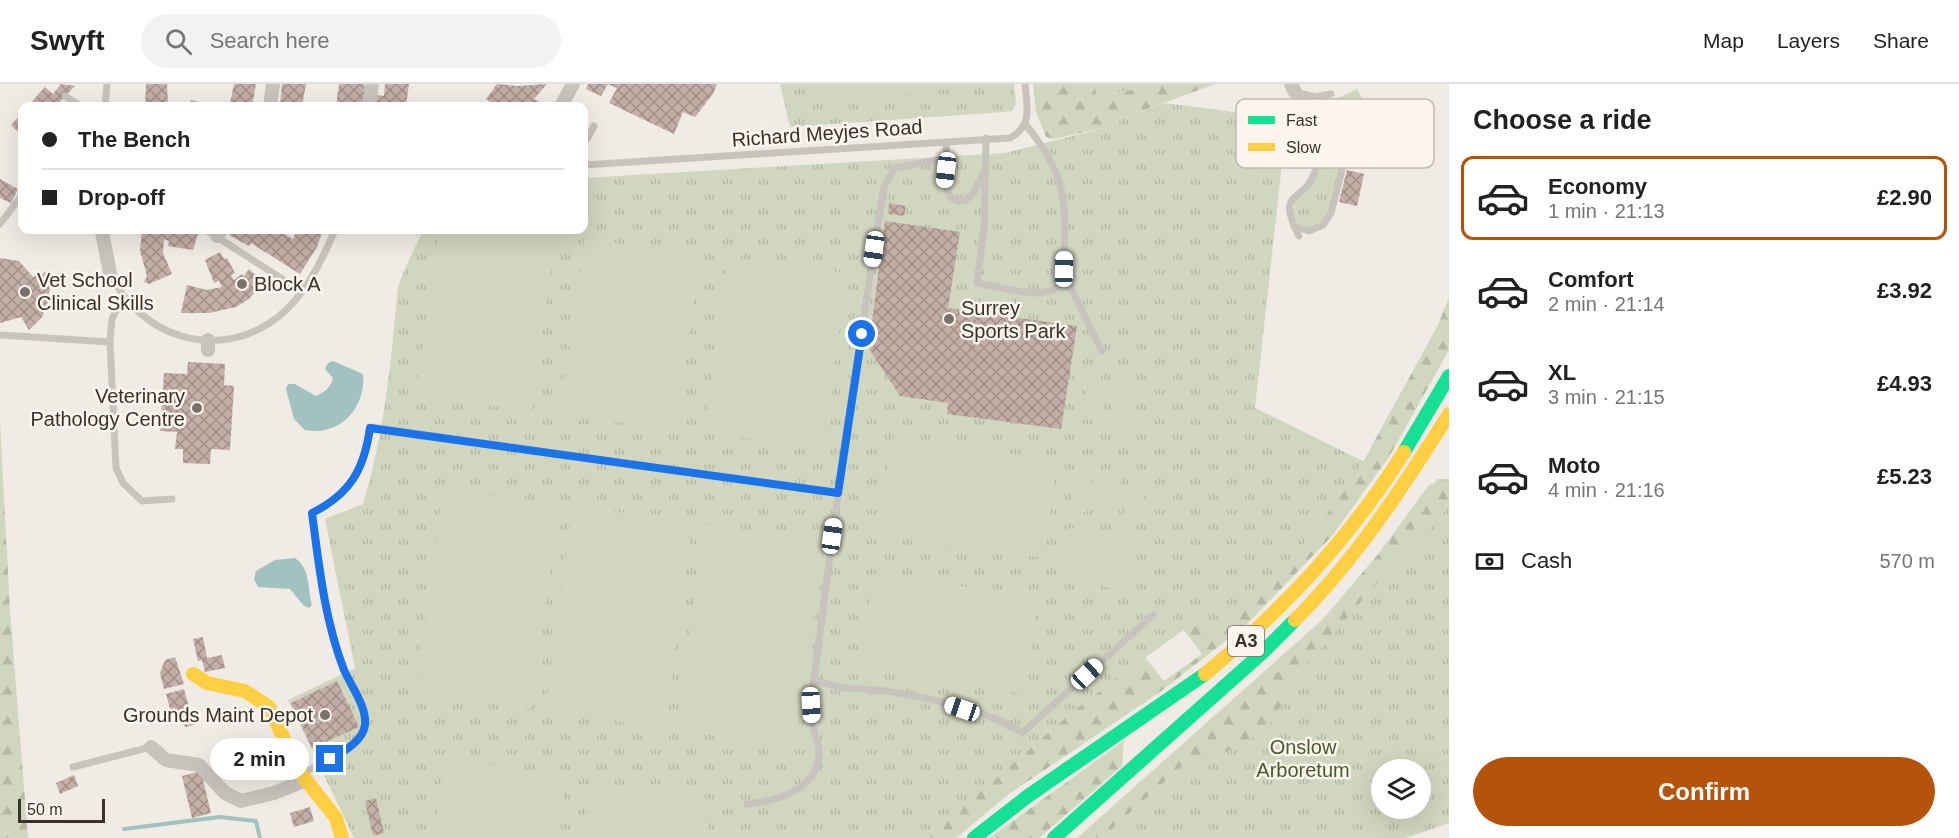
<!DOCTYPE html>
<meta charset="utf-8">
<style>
body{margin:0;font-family:Arial,sans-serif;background:#f2f2f2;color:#222;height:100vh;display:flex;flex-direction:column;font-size:22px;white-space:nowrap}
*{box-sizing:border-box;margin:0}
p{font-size:20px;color:#767676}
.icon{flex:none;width:33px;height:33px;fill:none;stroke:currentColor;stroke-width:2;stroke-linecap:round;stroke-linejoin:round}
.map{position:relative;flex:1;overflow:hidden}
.details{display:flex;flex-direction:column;background:#fff;width:510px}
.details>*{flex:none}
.banner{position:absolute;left:18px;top:18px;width:570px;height:132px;border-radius:12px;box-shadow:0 6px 24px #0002;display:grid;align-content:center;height:132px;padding:0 24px;background:#fff}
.buttons{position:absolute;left:1371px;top:675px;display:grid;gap:12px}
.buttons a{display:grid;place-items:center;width:60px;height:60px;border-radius:50%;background:#fff;box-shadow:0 6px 24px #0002;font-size:30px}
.scale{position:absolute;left:18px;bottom:15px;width:87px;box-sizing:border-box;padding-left:6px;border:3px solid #3b302b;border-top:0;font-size:16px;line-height:21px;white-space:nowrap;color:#3b302b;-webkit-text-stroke:4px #fbf5ee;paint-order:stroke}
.end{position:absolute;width:27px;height:27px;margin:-14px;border:8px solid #1a73e8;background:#fff;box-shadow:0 0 0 3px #fff}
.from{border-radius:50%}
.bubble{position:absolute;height:42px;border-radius:21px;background:#fff;box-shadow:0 6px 24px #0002;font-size:20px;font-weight:800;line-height:42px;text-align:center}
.car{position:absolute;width:18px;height:36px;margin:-18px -9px;border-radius:8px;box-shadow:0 0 4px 2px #0007;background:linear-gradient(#fff 24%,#345 0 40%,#fff 0 76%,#345 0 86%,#fff 0)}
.banner b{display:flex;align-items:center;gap:21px;height:57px;font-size:22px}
.banner b+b{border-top:2px solid #e0e0e0}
.banner i{width:15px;height:15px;background:#222}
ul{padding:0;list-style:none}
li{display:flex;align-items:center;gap:18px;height:84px;margin:0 12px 9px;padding:0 12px;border:3px solid transparent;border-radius:12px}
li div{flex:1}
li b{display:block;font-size:22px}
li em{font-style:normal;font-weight:800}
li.on{border-color:#b45309}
li>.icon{width:54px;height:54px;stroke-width:1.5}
h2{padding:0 24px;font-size:27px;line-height:72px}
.pay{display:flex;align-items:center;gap:15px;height:66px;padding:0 24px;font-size:22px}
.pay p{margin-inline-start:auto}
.button{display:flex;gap:12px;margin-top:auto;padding:12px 24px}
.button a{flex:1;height:69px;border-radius:36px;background:#b45309;color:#fff;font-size:24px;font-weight:800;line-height:69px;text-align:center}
header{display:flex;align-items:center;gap:36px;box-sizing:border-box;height:84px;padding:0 30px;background:#fff;border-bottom:2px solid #e0e0e0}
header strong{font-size:28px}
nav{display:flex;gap:33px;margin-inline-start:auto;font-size:21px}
.search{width:420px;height:54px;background:#f2f2f2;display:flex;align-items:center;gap:15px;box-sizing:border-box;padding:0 21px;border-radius:33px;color:#767676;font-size:22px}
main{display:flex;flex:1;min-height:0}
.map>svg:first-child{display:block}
.grass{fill:url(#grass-tufts);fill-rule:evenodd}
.forest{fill:url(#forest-firs)}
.pitch{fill:#d1d6bf}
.water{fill:#a1c2c1}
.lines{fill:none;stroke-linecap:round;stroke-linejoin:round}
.stream{stroke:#a1c2c1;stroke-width:4}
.building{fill:url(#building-cross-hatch)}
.lane{stroke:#c9c3be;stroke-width:7}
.street{stroke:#c9c3be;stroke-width:14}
.fast{stroke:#16e098;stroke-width:14}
.slow{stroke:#ffcf43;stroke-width:14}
.route{stroke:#1a73e8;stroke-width:8}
.poi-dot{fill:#7a716c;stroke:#fbf5ee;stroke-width:2}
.labels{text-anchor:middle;stroke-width:5;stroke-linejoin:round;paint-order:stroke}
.shield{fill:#fbf5ee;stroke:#756b66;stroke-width:1.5}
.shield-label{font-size:18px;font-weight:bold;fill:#3b302b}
.street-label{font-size:20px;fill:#3b302b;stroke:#fbf5ee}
.poi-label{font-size:20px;fill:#3b302b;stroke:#fbf5ee;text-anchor:start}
.park-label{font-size:20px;fill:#4a5a2e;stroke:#fbf5ee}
.key{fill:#fbf5ee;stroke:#c1bab4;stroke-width:1.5}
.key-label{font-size:16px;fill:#3b302b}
</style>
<header>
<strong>Swyft</strong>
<div class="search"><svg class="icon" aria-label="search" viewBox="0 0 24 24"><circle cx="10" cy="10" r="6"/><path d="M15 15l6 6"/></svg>Search here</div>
<nav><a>Map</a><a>Layers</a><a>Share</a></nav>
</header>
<main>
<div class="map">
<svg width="1449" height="754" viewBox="0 0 1449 754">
<defs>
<pattern id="grass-tufts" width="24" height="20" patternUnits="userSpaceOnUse" patternTransform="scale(1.5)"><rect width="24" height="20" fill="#d1d6bf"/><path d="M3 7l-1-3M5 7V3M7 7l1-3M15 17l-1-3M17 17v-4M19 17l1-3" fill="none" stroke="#b4b8a4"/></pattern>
<pattern id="forest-firs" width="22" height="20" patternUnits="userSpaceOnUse" patternTransform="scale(1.5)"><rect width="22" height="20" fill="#d1d6bf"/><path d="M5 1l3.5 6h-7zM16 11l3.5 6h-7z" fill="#b4b8a4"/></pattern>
<pattern id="building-cross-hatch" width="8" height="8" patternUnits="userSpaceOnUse" patternTransform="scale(1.5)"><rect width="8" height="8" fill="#c3afa7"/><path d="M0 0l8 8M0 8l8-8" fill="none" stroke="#a08f88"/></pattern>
</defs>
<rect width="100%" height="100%" fill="#f0ebe5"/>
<path class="grass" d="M780,0H1014L1016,20L1012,27L1004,28L790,43Z
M1094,0H1149L1131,6L1097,11Z
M1357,5L1365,20L1391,50L1360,85L1343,79L1340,68L1304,18C1325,21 1339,14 1357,5Z
M1165,19L1287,35L1255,324L1373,382L1334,438L1202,569L1184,546L1146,573L948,754H354L288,616L355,584L325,435L363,420C384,351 391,281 397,210C399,192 416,163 423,146H584V94L1005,69L1112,42L1123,34Z
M1313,41L1334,71L1339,86L1329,127L1321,139L1309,145L1296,140L1292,134L1295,116L1318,89Z
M1437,395H1449V739L1405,754H1102L1192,673L1387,472ZM1382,686H1420V724H1382Z"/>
<path class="forest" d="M1033,0H1094L1097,11L1131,6L1149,0H1215L1123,34L1112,42L1054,55L1046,53L1036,28Z
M1449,213V266L1389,373L1332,452L1246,541L1160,608L1009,710L956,754H928L1071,629L1145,573L1164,597L1202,570L1184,546L1237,531L1283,486L1352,398L1438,241Z
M0,336L10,527L28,754H0Z
M1449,396V420L1437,438L1376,500L1325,560L1294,592L1275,634L1264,648L1226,668L1192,673L1102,754H1077L1323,535L1379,469L1429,401Z
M1124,657L1122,682L1039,754H989Z"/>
<path class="pitch" d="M821,0H991L824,20Z
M439,146H514L556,151L532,327L415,312Z
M584,155L699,170L676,346L560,331Z
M727,173L847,189L824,365L704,349Z
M1089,294L1108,297L1102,337L1083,335Z
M1115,298L1134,300L1128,341L1109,338Z
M893,353L1058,376L1044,474L879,451Z
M1074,386L1093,388L1087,429L1069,427Z
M1102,390L1121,392L1115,433L1096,430Z
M1129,393L1147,396L1141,437L1123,434Z
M443,404L560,420L532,625L414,609Z
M572,421L692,438L664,644L545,627Z
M704,440L824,457L796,662L677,646Z
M1068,444L1094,448L1093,454L1110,456L1111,451L1137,454L1130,506L1104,503V497L1088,495L1087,500L1061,497Z
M875,489L1038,514L1023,610L860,586Z
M446,674L567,692L558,754H433Z
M592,697L713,716L707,754H583Z"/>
<path class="water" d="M333,277L363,290C366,324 340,353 305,346L294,335L286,305L288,300H295L316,312C325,308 331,303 333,294L325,285L328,279Z
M295,474C311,485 307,503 312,521L309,524L304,522L290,505L258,503L254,495L256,487L275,476Z"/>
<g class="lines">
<path class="stream" d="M124,745L220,733L256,737L260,754"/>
</g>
<path class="building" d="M61,0L75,2L56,22H28L45,3L53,10Z
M146,0H167L168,22H145Z
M234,0H256L252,22H235V20L230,19Z
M282,0H306L302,22H280Z
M339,0H364L366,20L360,19L359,22H336Z
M385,0H409L406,22L376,20L377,11L384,12Z
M497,0L517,2L547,0L534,15L543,20L541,22H497L486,15Z
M588,0H717L713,10L695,33L683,28L674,50L609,19L617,4L608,0L601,12L586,5Z
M191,16L203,19L202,22H189Z
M22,29V51L11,41Z
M1347,86L1364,90L1357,122L1339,118Z
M0,95L18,105L11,119L0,114Z
M889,119L906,122L904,132L888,130Z
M885,137L960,148L948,224L1077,242L1061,345L947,330L948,319L900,312L854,242L871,245Z
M142,146H196L195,149L198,150L193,166L168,162L169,157L164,155L163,169L172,190L149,200L144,198L147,192L140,167Z
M232,146H278L293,155L297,146H323L317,163L300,190L251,159L249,162L229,151Z
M220,168L224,175L227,174L235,189L231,191L234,196L242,190L244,192L249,185L264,199L249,215L236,223L209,229H181L187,201L207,206L222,203L219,197L214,199L205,176Z
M0,174L19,177L33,193L46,188L50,200L48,220L42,233L29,246L21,233L0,239Z
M188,278L225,280L224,301L234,302L230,366L211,365L210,380L183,379V365H175L177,348L160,347L164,289L187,290Z
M203,553L207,574L222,571L225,584L205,588L202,576L198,577L193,555Z
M175,573L184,600L164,605L160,589L165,576Z
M337,597L359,643L312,664L291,619Z
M184,605L194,641L185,643L181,629L172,632L166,610Z
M226,664L232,688L222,690L217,666Z
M201,687L211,729L192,734L182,692Z
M74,691L78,702L60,710L56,699Z
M376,714L384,749L373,752L365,717Z
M310,723L314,737L294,743L290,729Z"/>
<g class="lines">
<path class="lane" d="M1295,8L1315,13L1331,10
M65,12L80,22
M105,22L107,0
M986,54L984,145L977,199C1005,203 1050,222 1066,194L1064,185C1065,120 1070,95 1026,41
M584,55H587L594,42
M945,58C951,74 935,121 965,117L974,108L983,90
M948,74L895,84L884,102L846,349L814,595C840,606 850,604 876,606C916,610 991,627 1022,649L1153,531
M584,81L1010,54C1033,42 1027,22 1025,0
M0,140L22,111
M1294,142L1309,147L1323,141L1331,129L1342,86L1337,69L1309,33L1295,8
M206,146L301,207
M1299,152C1274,103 1305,121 1315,87C1321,71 1313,51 1310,35
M110,189C140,254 219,279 278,233C305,212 322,176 335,146
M1066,194L1102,267
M123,212L112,235L110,258L116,384L123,399L142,417L172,415
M0,251L110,258
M73,683L151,663
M303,689C322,679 354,668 364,648C372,631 351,602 345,587C324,538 318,482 312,429C350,410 364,386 370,343L838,409
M747,720C776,717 819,706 819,668C819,658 813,647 812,637C810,623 812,609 814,595"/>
<path class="street" d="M1291,0L1295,8
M270,22L273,0
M369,22L372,0
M561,22L573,0
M102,148L110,189
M217,152L221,146
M208,266V256
M151,663L166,676L199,681L225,709L241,717L274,709L306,696"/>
<path class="fast" d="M1404,368L1449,292
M974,754L1028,712L1205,590
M1054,754L1262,569L1295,536"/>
<path class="slow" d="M1295,536C1356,475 1403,403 1449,330
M193,590L207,599L245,607L269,623L299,687L336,734L342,754
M1205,590C1282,527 1351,453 1404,368"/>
</g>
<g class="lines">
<path class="route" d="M330,675C343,668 363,657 365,641C367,623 351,602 344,586C325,537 319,482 312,429C350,410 364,386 370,344L838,409L862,250"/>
</g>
<g class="poi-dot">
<circle cx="242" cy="200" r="6"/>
<circle cx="25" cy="208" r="6"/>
<circle cx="949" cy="235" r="6"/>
<circle cx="197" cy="324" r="6"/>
<circle cx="325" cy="631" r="6"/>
</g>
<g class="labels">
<rect class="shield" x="1228" y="542" width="36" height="30" rx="4.5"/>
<g class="shield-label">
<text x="1246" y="563">A3</text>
</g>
<g class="street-label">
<text transform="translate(827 49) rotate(-4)" y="7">Richard Meyjes Road</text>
</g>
<g class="poi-label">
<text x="37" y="203">Vet School<tspan x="37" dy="23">Clinical Skills</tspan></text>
<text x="254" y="207">Block A</text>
<text x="961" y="231">Surrey<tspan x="961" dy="23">Sports Park</tspan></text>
<text x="185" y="319" text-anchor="end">Veterinary<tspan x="185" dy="23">Pathology Centre</tspan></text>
<text x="313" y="638" text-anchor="end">Grounds Maint Depot</text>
</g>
<g class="park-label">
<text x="1303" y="670">Onslow<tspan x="1303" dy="23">Arboretum</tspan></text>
</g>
</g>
<rect x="1236" y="15" width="198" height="69" rx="9" class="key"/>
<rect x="1248" y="32" width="27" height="8" fill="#16e098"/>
<rect x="1248" y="59" width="27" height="8" fill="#ffcf43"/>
<g class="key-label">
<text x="1286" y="42">Fast</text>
<text x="1286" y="69">Slow</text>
</g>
</svg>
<div class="buttons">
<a><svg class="icon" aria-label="layers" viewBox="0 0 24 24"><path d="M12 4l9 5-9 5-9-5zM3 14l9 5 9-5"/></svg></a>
</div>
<div class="scale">50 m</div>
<i class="end from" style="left:862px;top:250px"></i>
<i class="end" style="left:330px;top:675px"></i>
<div class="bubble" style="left:210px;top:654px;width:99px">2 min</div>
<i class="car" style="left:946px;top:86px;rotate:187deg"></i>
<i class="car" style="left:874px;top:165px;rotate:188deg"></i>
<i class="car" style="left:1064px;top:185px;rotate:1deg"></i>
<i class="car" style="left:832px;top:452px;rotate:8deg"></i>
<i class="car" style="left:1087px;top:590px;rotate:47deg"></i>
<i class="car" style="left:811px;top:621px;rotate:177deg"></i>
<i class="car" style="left:962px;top:625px;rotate:289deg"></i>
<div class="banner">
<b><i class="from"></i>The Bench</b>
<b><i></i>Drop-off</b>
</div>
</div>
<section class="details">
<h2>Choose a ride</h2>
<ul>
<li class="on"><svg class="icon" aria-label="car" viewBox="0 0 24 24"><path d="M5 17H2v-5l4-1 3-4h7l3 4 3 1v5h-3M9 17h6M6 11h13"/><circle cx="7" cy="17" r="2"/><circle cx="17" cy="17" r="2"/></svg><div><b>Economy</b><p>1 min · 21:13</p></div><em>£2.90</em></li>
<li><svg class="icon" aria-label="car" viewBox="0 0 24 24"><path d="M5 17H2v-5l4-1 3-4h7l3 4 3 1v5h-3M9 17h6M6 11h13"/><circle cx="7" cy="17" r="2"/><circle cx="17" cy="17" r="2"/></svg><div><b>Comfort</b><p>2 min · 21:14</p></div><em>£3.92</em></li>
<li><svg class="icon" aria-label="car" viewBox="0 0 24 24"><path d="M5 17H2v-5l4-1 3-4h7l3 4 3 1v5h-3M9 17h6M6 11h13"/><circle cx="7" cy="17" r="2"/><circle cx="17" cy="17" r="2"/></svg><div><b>XL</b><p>3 min · 21:15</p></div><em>£4.93</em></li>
<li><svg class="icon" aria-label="car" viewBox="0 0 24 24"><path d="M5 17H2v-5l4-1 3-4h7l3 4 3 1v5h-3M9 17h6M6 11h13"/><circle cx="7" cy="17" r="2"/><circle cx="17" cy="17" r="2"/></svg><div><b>Moto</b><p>4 min · 21:16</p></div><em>£5.23</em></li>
</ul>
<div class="pay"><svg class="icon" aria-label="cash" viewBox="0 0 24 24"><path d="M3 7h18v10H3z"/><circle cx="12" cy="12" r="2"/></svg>Cash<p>570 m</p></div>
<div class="button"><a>Confirm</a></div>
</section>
</main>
